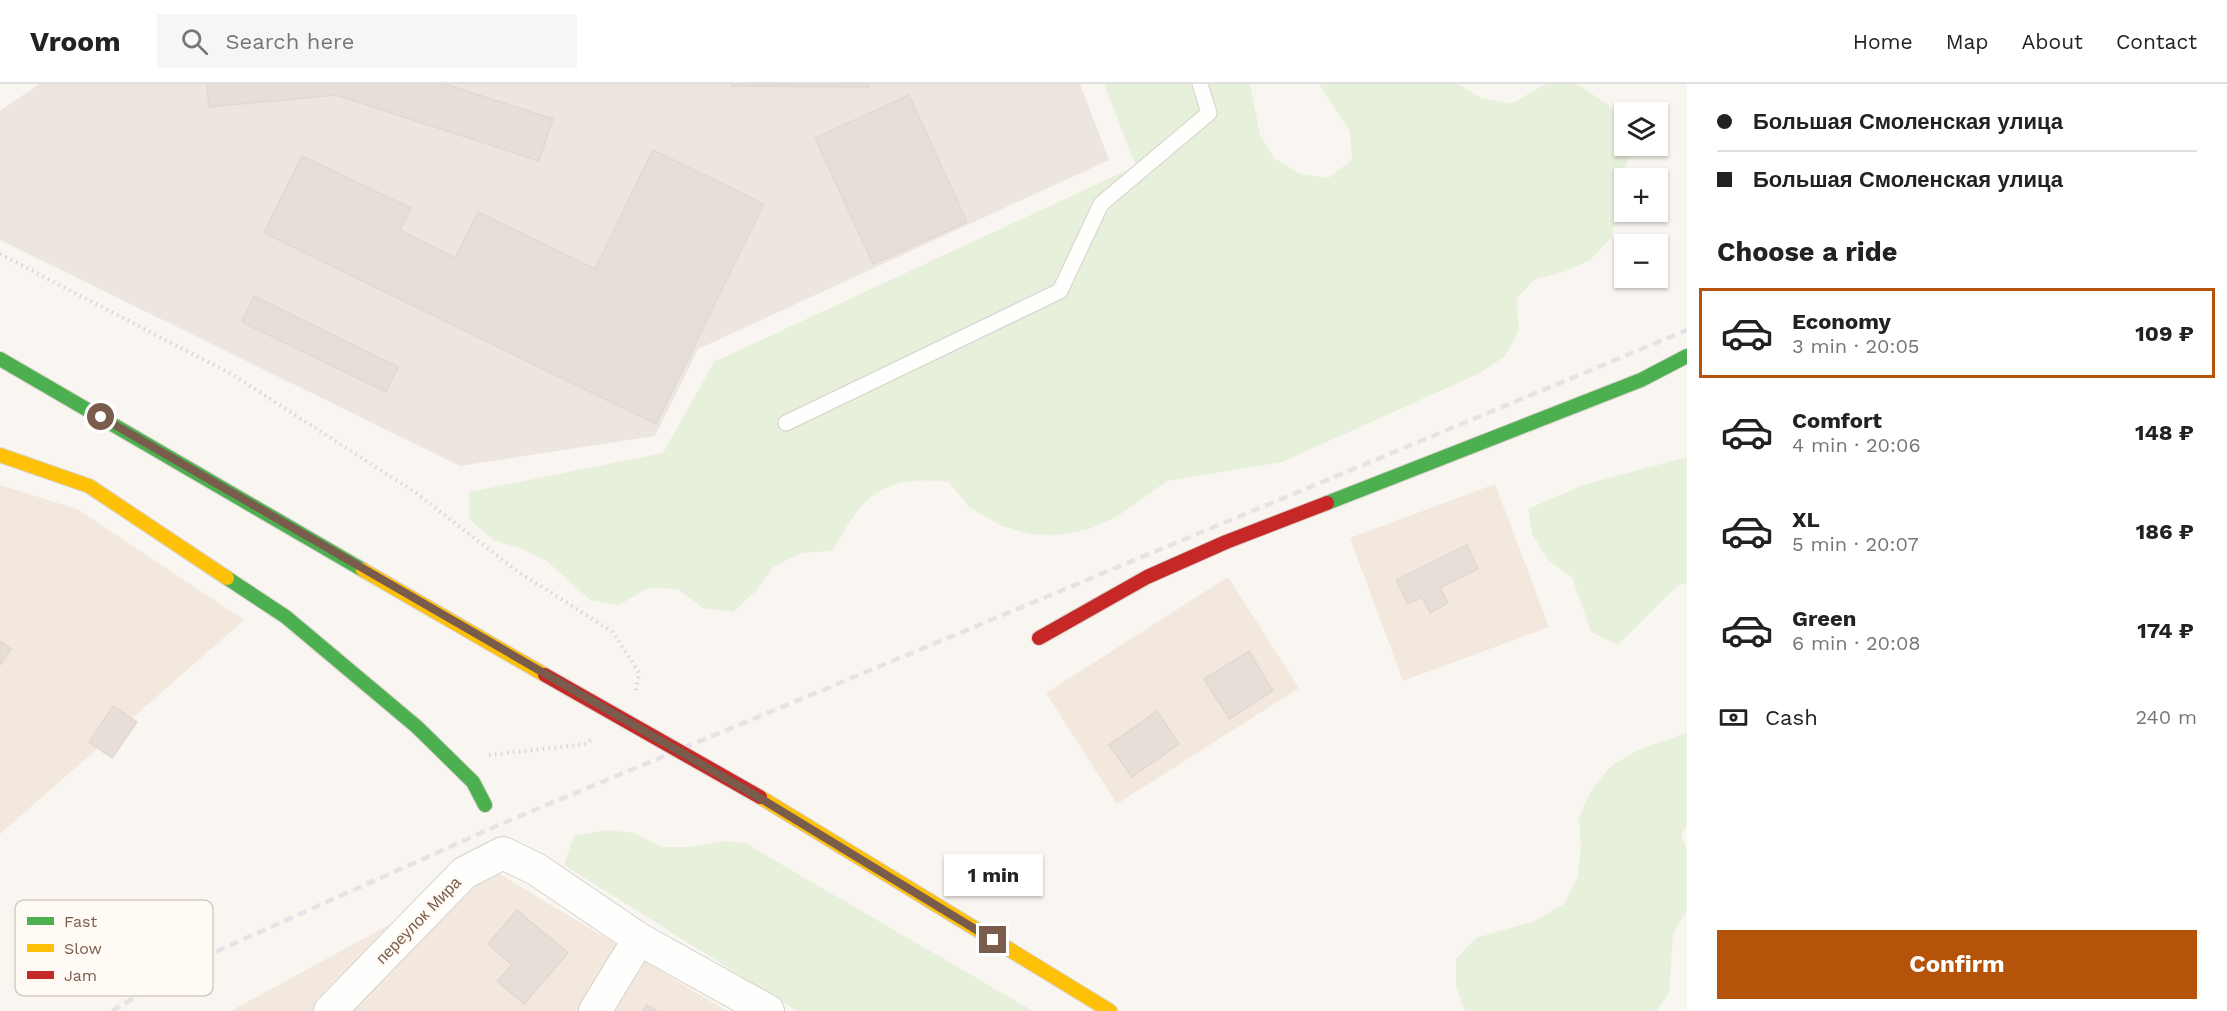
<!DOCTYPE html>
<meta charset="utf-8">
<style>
body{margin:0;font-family:"Work Sans",sans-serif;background:#f6f6f6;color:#222;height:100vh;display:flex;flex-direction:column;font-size:22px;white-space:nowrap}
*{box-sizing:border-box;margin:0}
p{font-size:20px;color:#767676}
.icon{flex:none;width:33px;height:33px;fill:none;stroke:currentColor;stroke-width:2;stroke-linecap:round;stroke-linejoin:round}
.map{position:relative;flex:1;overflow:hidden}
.panel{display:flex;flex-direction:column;background:#fff;width:540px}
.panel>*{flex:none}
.guide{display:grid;align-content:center;height:132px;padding:0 30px;background:#fff}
.controls{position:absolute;left:1614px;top:18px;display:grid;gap:12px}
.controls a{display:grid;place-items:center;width:54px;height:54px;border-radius:0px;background:#fff;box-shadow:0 2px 4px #0004;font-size:30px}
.end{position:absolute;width:27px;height:27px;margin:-14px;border:8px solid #7a5c4d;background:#fff;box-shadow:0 0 0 3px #fff}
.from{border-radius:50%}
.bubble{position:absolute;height:42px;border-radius:0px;background:#fff;box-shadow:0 2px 4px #0004;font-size:20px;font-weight:700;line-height:42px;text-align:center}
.guide b{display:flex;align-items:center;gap:21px;height:57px;font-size:22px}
.guide b+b{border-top:2px solid #e0e0e0}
.guide i{width:15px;height:15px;background:#222}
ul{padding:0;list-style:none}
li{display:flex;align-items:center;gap:18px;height:90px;margin:0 12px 9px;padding:0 18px;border:3px solid transparent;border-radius:0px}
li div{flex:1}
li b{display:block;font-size:22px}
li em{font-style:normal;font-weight:700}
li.selected{border-color:#b45309}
li>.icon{width:54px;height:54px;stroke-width:1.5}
h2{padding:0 30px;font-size:27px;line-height:72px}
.pay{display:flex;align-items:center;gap:15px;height:66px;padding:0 30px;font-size:22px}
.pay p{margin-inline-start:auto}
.button{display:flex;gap:12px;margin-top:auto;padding:12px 30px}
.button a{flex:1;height:69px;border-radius:0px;background:#b45309;color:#fff;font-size:24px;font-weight:700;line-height:69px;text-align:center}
header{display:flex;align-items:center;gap:36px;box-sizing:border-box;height:84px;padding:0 30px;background:#fff;border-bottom:2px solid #e0e0e0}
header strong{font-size:28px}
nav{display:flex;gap:33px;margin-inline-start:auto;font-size:21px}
.search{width:420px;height:54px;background:#f6f6f6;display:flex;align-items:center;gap:15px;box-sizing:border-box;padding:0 21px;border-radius:0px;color:#767676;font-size:22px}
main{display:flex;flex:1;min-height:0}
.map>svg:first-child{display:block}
.residential{fill:#f2e8de}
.industrial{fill:#ede5e0}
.green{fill:#e7f0db}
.building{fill:#e6ded7;stroke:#e2d8d2;stroke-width:1.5}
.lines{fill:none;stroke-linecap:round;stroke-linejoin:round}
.lane-casing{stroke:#d7d1cb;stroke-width:17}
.street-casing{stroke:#d7d1cb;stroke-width:34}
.fast-casing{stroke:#d9d2cb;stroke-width:16}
.slow-casing{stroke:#d9d2cb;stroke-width:16}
.jam-casing{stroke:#d9d2cb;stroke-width:16}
.path{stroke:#dcd5d0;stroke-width:4;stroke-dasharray:1.5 4.5;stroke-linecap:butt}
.lane{stroke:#fefefd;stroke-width:15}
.street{stroke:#fefefd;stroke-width:32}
.fast{stroke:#4caf50;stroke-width:14}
.slow{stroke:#ffc107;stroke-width:14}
.jam{stroke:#c62828;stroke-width:14}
.rail{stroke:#e6e3e7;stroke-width:4.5;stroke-dasharray:9 6;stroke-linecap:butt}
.jam-bridge-casing{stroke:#d9d2cb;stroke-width:16;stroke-linecap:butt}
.jam-bridge{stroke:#c62828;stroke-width:14}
.route{stroke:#7a5c4d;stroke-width:8}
.labels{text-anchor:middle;stroke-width:5;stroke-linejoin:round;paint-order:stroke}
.street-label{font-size:16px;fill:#7a5c4d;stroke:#fffaf3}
.key{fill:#fffaf3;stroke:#d7cbc1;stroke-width:1.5}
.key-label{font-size:16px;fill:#7a5c4d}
</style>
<header>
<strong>Vroom</strong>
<div class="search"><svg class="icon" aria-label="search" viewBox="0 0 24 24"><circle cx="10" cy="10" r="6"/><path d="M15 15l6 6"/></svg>Search here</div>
<nav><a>Home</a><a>Map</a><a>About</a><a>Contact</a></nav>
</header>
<main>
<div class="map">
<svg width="1687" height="927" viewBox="0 0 1687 927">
<rect width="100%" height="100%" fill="#f9f5f0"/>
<path class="residential" d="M1495,400L1549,543L1403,597L1350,454Z
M0,401L77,425L244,536L0,750Z
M1228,493L1299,604L1117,720L1046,609Z
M491,785L727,927H231Z"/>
<path class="industrial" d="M39,0H1080L1109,76L698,265L655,352L460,382L0,156V27Z"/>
<path class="green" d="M1104,0H1250L1260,51L1274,74L1300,90L1328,94L1352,76L1350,47L1319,0H1458L1481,14L1511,20L1546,0H1577L1607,20L1624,41V62H1628L1630,71L1619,97V125L1611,154L1590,176L1564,188L1535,195L1516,215L1519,246L1505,272L1480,289L1282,378L1167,397L1116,433L1089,445L1058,451L1029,450L1000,441L969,423L949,398C918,395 891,395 866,417C854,428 841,453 832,467L801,469L773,483L756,507L733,528L703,524L678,505L648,504L619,521L590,516L547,477L520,464L493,456L469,435V408L663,369L714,278L1136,82Z
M1687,373V500L1678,501L1618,561L1591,548L1572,493L1549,477L1533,452L1528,425L1583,401Z
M1687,649V741L1681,750L1687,766V826L1673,850L1669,909L1656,927H1465L1456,903V875L1476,854L1535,837L1564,820L1578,793L1581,762L1579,733L1591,707L1611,682L1640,665Z
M606,746L635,749L661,763H690L723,757L745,759L1033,927H797L564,781L574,752Z"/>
<path class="building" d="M207,0H445L553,35L539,77L336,11L209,23Z
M732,0H869V3L732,2Z
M909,11L967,138L873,180L815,54Z
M653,66L764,120L656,340L264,149L302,72L411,124L400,146L455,174L478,128L595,185Z
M254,212L398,283L386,308L242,238Z
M1467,461L1478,485L1440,504L1448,519L1430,529L1422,513L1408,520L1396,496Z
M0,557L11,565L0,581Z
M1249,567L1273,607L1229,635L1204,595Z
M113,622L137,638L112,674L89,658Z
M1157,627L1179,660L1132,693L1109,661Z
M517,826L568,869L524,920L497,897L512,881L488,860Z
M647,921L657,927H643Z"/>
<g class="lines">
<defs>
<path id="lane" d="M786,339L1060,207L1101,120L1209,29L1200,0"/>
<path id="street" d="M330,927L464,789L503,769L536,785L639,855L768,927
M595,927L639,855"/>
<path id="fast" d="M0,275L363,486
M1327,419L1641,296L1687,272
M227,494L286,533L417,643L473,698L485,721"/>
<path id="slow" d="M0,371L89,402L227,494
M363,486L545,591
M760,713L1110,927"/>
<path id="jam" d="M1039,554L1147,493L1226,458L1327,419"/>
</defs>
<use href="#lane" class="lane-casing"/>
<use href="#street" class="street-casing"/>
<use href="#fast" class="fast-casing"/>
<use href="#slow" class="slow-casing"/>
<use href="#jam" class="jam-casing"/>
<path class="path" d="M0,170L233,291L416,409L517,487L613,548L639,589L636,606
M489,671L586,660L593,654"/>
<use href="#lane" class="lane"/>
<use href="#street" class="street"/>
<use href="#fast" class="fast"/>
<use href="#slow" class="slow"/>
<use href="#jam" class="jam"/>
<path class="rail" d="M112,927L197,876L501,740L1687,246"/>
<defs>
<path id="jam-bridge" d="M545,591L760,713"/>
</defs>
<use href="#jam-bridge" class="jam-bridge-casing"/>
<use href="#jam-bridge" class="jam-bridge"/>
</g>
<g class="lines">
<path class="route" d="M101,333L760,714L993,856"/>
</g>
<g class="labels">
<g class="street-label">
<text transform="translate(418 836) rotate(-46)" y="6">переулок Мира</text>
</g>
</g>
<rect x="15" y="816" width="198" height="96" rx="9" class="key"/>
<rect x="27" y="833" width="27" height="8" fill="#4caf50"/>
<rect x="27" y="860" width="27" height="8" fill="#ffc107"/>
<rect x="27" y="887" width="27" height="8" fill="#c62828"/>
<g class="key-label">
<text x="64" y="843">Fast</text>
<text x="64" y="870">Slow</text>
<text x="64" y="897">Jam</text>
</g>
</svg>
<div class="controls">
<a><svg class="icon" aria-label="layers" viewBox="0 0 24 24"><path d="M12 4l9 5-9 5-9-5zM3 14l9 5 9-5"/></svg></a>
<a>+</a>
<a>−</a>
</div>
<i class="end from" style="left:101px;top:333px"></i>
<i class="end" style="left:993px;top:856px"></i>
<div class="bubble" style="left:944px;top:770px;width:99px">1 min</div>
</div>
<section class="panel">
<div class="guide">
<b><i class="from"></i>Большая Смоленская улица</b>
<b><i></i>Большая Смоленская улица</b>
</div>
<h2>Choose a ride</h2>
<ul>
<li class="selected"><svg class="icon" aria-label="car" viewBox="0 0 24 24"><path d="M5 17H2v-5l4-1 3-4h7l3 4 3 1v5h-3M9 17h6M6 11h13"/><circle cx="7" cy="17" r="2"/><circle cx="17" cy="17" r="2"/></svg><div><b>Economy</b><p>3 min · 20:05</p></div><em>109 ₽</em></li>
<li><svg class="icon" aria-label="car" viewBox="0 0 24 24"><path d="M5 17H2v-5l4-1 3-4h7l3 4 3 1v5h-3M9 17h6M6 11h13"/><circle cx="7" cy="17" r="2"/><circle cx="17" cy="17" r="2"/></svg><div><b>Comfort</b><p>4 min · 20:06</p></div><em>148 ₽</em></li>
<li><svg class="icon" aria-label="car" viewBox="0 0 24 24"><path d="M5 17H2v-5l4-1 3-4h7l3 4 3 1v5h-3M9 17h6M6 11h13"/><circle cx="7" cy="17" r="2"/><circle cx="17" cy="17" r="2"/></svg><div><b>XL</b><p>5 min · 20:07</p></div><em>186 ₽</em></li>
<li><svg class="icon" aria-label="car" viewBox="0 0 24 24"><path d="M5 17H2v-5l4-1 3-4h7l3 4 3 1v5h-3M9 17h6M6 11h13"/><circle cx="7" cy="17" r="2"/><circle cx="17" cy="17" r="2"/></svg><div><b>Green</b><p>6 min · 20:08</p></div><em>174 ₽</em></li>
</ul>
<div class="pay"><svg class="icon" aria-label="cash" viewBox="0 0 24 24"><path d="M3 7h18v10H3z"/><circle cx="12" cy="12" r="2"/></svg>Cash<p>240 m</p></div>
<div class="button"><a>Confirm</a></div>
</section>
</main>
